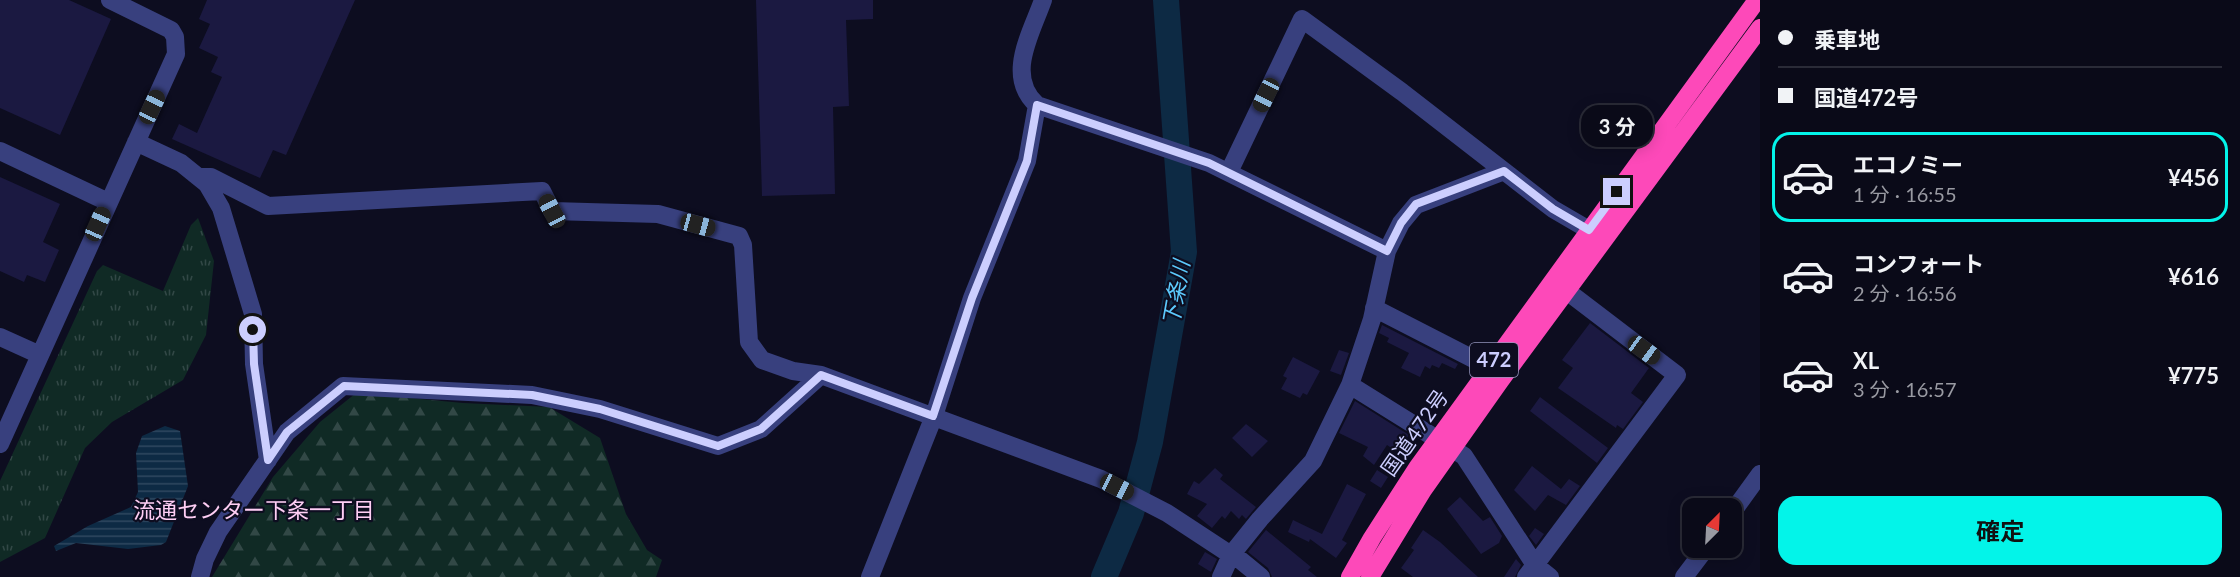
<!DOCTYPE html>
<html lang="ja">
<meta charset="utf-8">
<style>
body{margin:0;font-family:Lato,"Noto Sans JP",sans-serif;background:#181825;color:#f1f3f6;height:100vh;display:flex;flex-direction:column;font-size:22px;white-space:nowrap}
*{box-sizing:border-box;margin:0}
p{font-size:20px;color:#999aa2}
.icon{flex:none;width:33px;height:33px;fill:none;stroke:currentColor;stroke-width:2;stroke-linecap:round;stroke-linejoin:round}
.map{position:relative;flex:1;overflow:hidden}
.drawer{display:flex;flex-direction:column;background:#0a0a18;width:480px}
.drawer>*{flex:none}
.banner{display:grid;align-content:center;height:132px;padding:0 18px;background:#0a0a18}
.needle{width:39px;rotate:24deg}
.controls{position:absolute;left:1682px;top:498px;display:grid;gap:12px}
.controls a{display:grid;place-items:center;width:60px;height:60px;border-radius:12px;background:#0a0a18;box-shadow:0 3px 15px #0003,0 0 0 2px #2a2b37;font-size:30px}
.end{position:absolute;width:27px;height:27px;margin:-14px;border:8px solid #cccefe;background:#111;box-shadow:0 0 0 3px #111}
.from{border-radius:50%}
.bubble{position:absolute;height:42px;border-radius:18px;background:#0a0a18;box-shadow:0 3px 15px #0003,0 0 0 2px #2a2b37;font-size:20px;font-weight:700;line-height:42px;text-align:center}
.car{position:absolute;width:18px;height:36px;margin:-18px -9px;border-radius:8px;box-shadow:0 0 4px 2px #0007;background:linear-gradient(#222 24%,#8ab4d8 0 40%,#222 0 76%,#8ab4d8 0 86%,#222 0)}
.banner b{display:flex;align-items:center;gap:21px;height:57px;font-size:22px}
.banner b+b{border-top:2px solid #2a2b37}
.banner i{width:15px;height:15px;background:#f1f3f6}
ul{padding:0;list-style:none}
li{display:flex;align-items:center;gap:18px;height:90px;margin:0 12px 9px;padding:0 6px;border:3px solid transparent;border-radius:18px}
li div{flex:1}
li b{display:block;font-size:22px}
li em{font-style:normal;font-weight:700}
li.on{border-color:#03f4e9}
li>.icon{width:54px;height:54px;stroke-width:1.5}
.action{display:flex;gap:12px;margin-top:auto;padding:12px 18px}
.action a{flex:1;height:69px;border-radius:18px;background:#03f4e9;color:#111;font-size:24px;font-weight:700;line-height:69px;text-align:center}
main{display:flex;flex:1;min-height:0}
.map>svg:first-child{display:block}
.grass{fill:url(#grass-tufts)}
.forest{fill:url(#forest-firs)}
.water{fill:url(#water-rules)}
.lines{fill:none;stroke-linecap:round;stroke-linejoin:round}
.river{stroke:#0d2a44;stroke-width:26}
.building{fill:#1b1941}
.minor{stroke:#38407e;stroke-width:18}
.highway{stroke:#fd49b9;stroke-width:18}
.route{stroke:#cccefe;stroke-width:8}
.labels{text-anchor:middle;stroke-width:4.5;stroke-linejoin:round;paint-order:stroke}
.shield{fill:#0d0d20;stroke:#9394bb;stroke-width:1.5}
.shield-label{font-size:20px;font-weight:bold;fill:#cccefe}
.street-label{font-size:21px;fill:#cccefe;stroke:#0d0d20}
.water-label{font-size:22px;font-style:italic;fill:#5ccafd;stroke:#0d0d20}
.neighbourhood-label{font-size:22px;fill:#fecef4;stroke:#0d0d20}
</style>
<main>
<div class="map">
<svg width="1760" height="577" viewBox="0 0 1760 577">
<defs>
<pattern id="grass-tufts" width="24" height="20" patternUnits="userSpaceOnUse" patternTransform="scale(1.5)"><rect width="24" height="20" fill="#102a25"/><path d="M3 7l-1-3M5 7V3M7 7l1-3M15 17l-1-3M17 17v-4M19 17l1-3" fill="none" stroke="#324846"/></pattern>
<pattern id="forest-firs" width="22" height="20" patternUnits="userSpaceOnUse" patternTransform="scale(1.5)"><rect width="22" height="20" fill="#102a25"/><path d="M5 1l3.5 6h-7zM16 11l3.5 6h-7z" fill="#324846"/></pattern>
<pattern id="water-rules" width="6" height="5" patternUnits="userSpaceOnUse" patternTransform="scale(1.5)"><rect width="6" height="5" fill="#0d2a44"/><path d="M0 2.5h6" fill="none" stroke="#2f4860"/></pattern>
</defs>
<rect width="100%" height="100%" fill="#0d0d20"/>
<path class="grass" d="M198,218L214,261L206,335L183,380L112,422L85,448L45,538L0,562V481L97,271L103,265L163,291L191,225Z"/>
<path class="forest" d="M356,393L463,403L549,407L600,438L626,514L647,550L662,560L656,577H212L273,477L320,422Z"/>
<path class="water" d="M165,426L180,431L188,486L166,542L161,545L128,549L76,543L56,551L54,546L88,526L131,507L138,492L136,453L142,436Z"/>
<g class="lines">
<path class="river" d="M1104,577L1131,513L1150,442L1184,252L1166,0"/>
</g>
<path class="building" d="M0,0H69L111,19L60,135L0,108Z
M207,0H355L286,155L273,150L260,178L172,139L179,124L197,133L222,77L211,72L218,57L199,48L210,24L199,19Z
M756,0H873V19L846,20L849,106L833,107L835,194L762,196Z
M0,177L60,204L43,242L59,250L45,282L27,275L24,282L0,271Z
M1590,323L1649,368L1631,393L1643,402L1623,429L1617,425L1616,428L1558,388L1573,368L1562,360Z
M1382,325L1458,364L1455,369L1442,363L1439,368L1432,365L1430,369L1425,366L1420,377L1401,368L1409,353L1387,342L1389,338L1379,333Z
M1339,350L1349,353L1341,375L1330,371Z
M1293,357L1320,371L1307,395L1303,393L1300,398L1281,389L1287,378L1283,376Z
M1540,397L1608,448L1597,463L1530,411Z
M1355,401L1409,435L1396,451L1387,445L1374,465L1363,456L1368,447L1339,433Z
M1246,424L1268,441L1252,457L1232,438Z
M1532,466L1561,489L1569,479L1580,486L1566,505L1548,495L1535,511L1514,490Z
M1215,468L1223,475L1220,479L1256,507L1246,519L1242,515L1239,519L1231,511L1225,519L1222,516L1212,528L1197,516L1207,504L1187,494L1194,481L1199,484Z
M1377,470L1388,477L1381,488L1370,481Z
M1347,484L1366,494L1342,540L1347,543L1336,558L1310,539L1309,542L1288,532L1293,520L1322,534Z
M1460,497L1483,521L1490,517L1502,536L1499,543L1481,554L1447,509Z
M1535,528L1544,534L1536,545L1529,536Z
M1266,530L1311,567L1308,570L1317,577H1272L1268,568L1248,552Z
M1423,530L1440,542L1478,577H1413L1401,568L1414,550L1411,548Z
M1205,552L1217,559L1211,572L1198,564Z
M1516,559L1521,565L1515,577H1504Z"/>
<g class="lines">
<path class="minor" d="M1043,0C1031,34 1005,76 1037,105L1209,163L1387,251
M136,142L181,163L207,184L221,208L253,314L254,364L268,460
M0,151L108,202
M1229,172L1302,19L1402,92L1553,209L1589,230
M198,177H211L268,206L542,191L552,211L658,214L739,236L743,245L749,342L762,360L793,371L821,375L1101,479L1167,513L1231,555
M1374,308L1489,367
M0,337L40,355
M1350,385L1464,456L1535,565L1550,577
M0,444L176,54L175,37L171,30L110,0
M1731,514L1760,474
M1233,554L1261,577
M200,577L205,559L218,532L287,432L343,386L532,395L600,409L718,446L761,429L821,375
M870,577L934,416L972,298L1027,161L1037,105
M1221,577L1231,555L1260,519L1313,461L1350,385L1372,319L1387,251L1401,223L1416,205L1504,171
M1526,577L1677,375L1555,282
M1684,577L1706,548"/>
<path class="highway" d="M1350,577L1372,538L1417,468L1757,0
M1370,577L1423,490L1500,381L1760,28"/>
</g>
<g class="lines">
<path class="route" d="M253,330L254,364L268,460L287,432L344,386L532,395L600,409L718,446L761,429L821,375L933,416L972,298L1027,161L1037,105L1209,163L1387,251L1401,223L1416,204L1504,171L1553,209L1589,230L1617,192"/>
</g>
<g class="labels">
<rect class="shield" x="1470" y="343" width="48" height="34" rx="4.5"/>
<g class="shield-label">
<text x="1494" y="367">472</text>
</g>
<g class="street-label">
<text transform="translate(1415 433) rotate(-55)" y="7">国道472号</text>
</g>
<g class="water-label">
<text transform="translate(1176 293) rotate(-80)" y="8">下条川</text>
</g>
<g class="neighbourhood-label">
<text x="254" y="518">流通センター下条一丁目</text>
</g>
</g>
</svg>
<div class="controls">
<a><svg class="needle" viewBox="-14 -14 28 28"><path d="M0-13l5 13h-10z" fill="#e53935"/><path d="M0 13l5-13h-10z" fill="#999aa2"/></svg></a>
</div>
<i class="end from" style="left:253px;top:330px"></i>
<i class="end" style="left:1617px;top:192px"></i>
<div class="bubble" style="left:1581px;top:105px;width:72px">3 分</div>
<i class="car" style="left:1266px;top:95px;rotate:206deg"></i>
<i class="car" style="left:152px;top:107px;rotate:25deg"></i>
<i class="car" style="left:552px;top:211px;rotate:332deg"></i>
<i class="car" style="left:98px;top:224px;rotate:24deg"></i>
<i class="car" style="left:698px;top:225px;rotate:105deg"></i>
<i class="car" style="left:1644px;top:350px;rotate:126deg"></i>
<i class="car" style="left:1117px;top:487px;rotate:117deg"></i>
</div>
<section class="drawer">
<div class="banner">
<b><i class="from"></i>乗車地</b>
<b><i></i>国道472号</b>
</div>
<ul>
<li class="on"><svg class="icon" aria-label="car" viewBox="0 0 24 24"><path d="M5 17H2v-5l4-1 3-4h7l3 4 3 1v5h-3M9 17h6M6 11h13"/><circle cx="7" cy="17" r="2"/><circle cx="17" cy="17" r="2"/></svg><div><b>エコノミー</b><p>1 分 · 16:55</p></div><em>¥456</em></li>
<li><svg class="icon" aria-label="car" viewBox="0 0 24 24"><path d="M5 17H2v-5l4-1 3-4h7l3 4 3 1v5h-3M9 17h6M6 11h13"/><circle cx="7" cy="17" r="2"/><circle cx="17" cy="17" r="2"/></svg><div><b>コンフォート</b><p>2 分 · 16:56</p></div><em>¥616</em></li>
<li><svg class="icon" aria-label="car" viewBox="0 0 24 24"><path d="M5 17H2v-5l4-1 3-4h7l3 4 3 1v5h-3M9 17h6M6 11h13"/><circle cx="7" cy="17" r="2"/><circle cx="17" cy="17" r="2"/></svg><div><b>XL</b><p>3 分 · 16:57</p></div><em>¥775</em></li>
</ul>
<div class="action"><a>確定</a></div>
</section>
</main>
